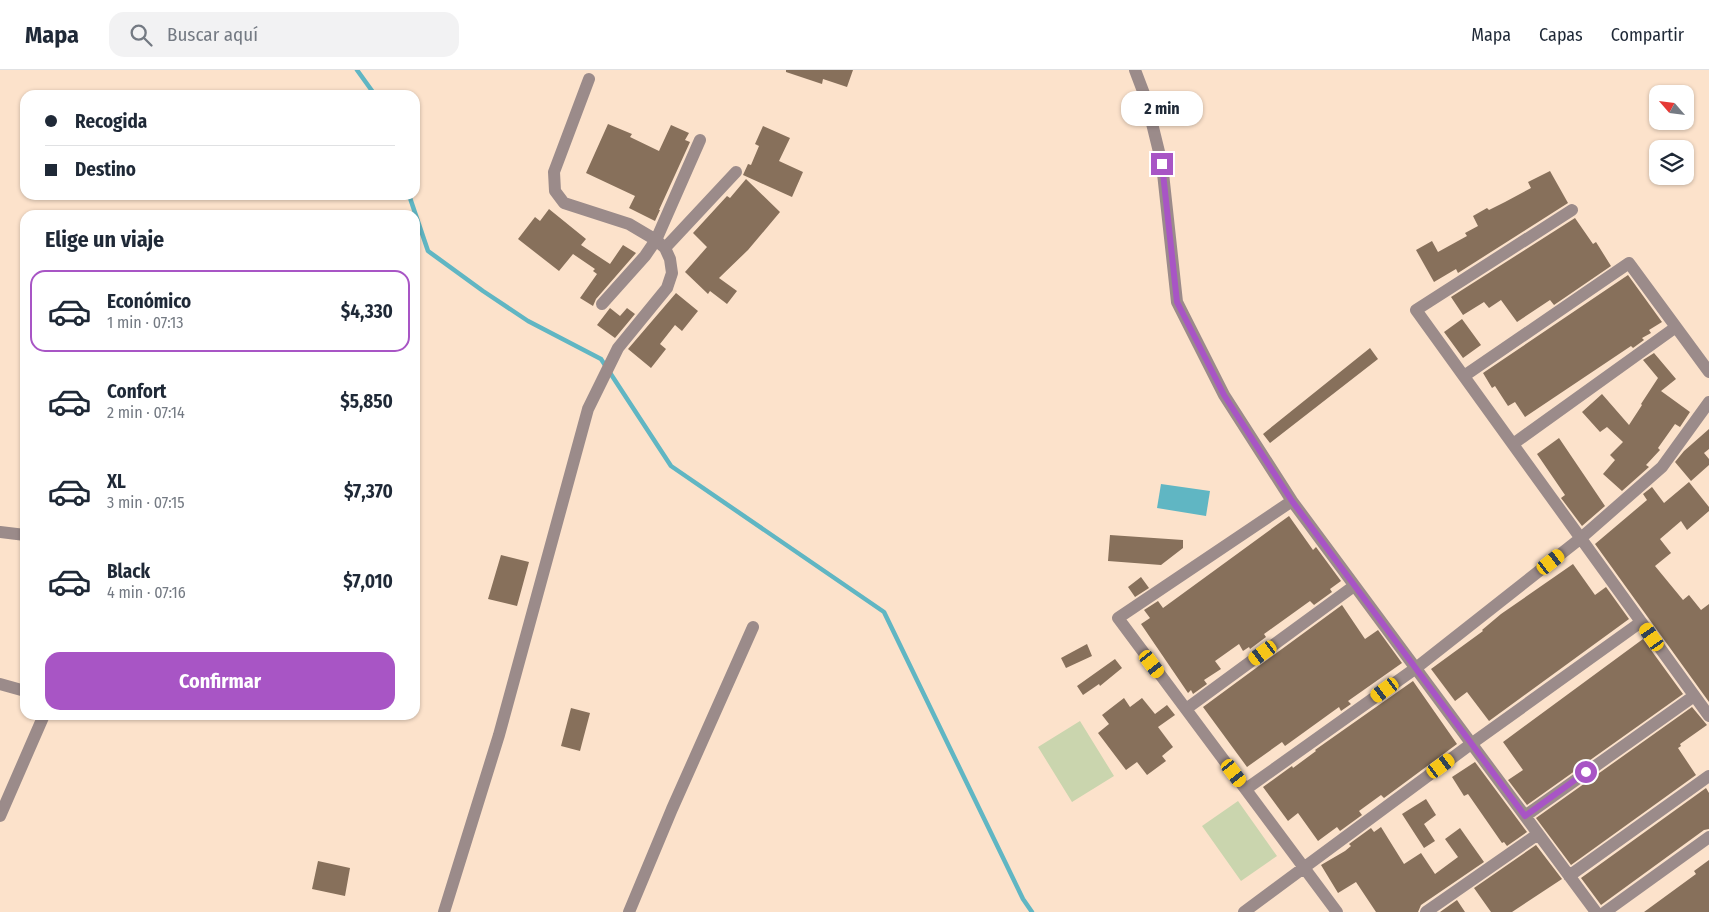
<!DOCTYPE html>
<html lang="es">
<meta charset="utf-8">
<style>
body{margin:0;font-family:"Fira Sans Condensed",sans-serif;background:#f2f2f3;color:#1f2937;height:100vh;display:flex;flex-direction:column;font-size:19px;white-space:nowrap}
*{box-sizing:border-box;margin:0}
p{font-size:16px;color:#747a83}
.icon{flex:none;width:28px;height:28px;fill:none;stroke:currentColor;stroke-width:2;stroke-linecap:round;stroke-linejoin:round}
.map{position:relative;flex:1;overflow:hidden}
.sheet{position:absolute;left:20px;top:140px;width:400px;height:510px;display:flex;flex-direction:column;background:#fff;border-radius:15px;box-shadow:0 1px 4px #0004}
.sheet>*{flex:none}
.guide{position:absolute;left:20px;top:20px;width:400px;height:110px;border-radius:15px;box-shadow:0 1px 4px #0004;display:grid;align-content:center;height:110px;padding:0 25px;background:#fff}
.needle{width:32px;rotate:298deg}
.tools{position:absolute;left:1649px;top:15px;display:grid;gap:10px}
.tools a{display:grid;place-items:center;width:45px;height:45px;border-radius:10px;background:#fff;box-shadow:0 1px 4px #0004;font-size:25px}
.end{position:absolute;width:22px;height:22px;margin:-11px;border:6px solid #a855c5;background:#fff;box-shadow:0 0 0 2px #fff}
.from{border-radius:50%}
.bubble{position:absolute;height:35px;border-radius:15px;background:#fff;box-shadow:0 1px 4px #0004;font-size:16px;font-weight:700;line-height:35px;text-align:center}
.car{position:absolute;width:15px;height:30px;margin:-15px -8px;border-radius:6px;box-shadow:0 0 4px 1px #0007;background:linear-gradient(#f5c518 24%,#345 0 40%,#f5c518 0 76%,#345 0 86%,#f5c518 0)}
.guide b{display:flex;align-items:center;gap:18px;height:48px;font-size:19px}
.guide b+b{border-top:1px solid #e0e1e3}
.guide i{width:12px;height:12px;background:#1f2937}
ul{padding:0;list-style:none}
li{display:flex;align-items:center;gap:15px;height:82px;margin:0 10px 8px;padding:0 15px;border:2px solid transparent;border-radius:15px}
li div{flex:1}
li b{display:block;font-size:19px}
li em{font-style:normal;font-weight:700}
li.current{border-color:#a855c5}
li>.icon{width:45px;height:45px;stroke-width:1.5}
h2{padding:0 25px;font-size:22px;line-height:60px}
.action{display:flex;gap:10px;margin-top:auto;padding:10px 25px}
.action a{flex:1;height:58px;border-radius:15px;background:#a855c5;color:#fff;font-size:20px;font-weight:700;line-height:58px;text-align:center}
header{display:flex;align-items:center;gap:30px;box-sizing:border-box;height:70px;padding:0 25px;background:#fff;border-bottom:1px solid #e0e1e3}
header strong{font-size:24px}
nav{display:flex;gap:28px;margin-inline-start:auto;font-size:18px}
.search{width:350px;height:45px;background:#f2f2f3;display:flex;align-items:center;gap:12px;box-sizing:border-box;padding:0 18px;border-radius:15px;color:#747a83;font-size:19px}
.map>svg:first-child{display:block}
.green{fill:#cad5ae}
.water{fill:#60b6c3}
.lines{fill:none;stroke-linecap:round;stroke-linejoin:round}
.stream{stroke:#60b6c3;stroke-width:4.5}
.building{fill:#87705b}
.minor{stroke:#9b8b8a;stroke-width:12}
.route{stroke:#a855c5;stroke-width:6}
</style>
<header>
<strong>Mapa</strong>
<div class="search"><svg class="icon" aria-label="search" viewBox="0 0 24 24"><circle cx="10" cy="10" r="6"/><path d="M15 15l6 6"/></svg>Buscar aquí</div>
<nav><a>Mapa</a><a>Capas</a><a>Compartir</a></nav>
</header>
<div class="map">
<svg width="1709" height="842" viewBox="0 0 1709 842">
<rect width="100%" height="100%" fill="#fce2cb"/>
<path class="green" d="M1080,651L1114,706L1072,732L1038,677Z
M1238,731L1277,786L1241,811L1202,756Z"/>
<path class="water" d="M1161,414L1210,421L1206,446L1157,438Z"/>
<g class="lines">
<path class="stream" d="M357,0L375,25
M409,125L428,181L483,221L528,251L601,289L671,396L884,542L1023,829L1032,842"/>
</g>
<path class="building" d="M786,0H853L847,17L823,9L822,14L786,2Z
M608,54L632,64L630,67L659,81L671,55L689,63L685,70L690,72L659,140H660L655,151L629,138L635,126L586,103Z
M763,56L790,68L779,91L803,102L792,127L743,105L748,94L751,95L759,76L755,74Z
M1550,101L1568,133L1458,203L1456,199L1434,212L1416,180L1432,171L1438,182L1467,166L1465,163L1478,156L1473,146L1487,138L1489,140L1505,132L1531,118L1528,112Z
M746,109L780,142L748,180L719,208L737,221L727,234L710,221L708,224L685,202L707,177L693,163L727,126L730,128Z
M549,139L586,169L581,175L610,194L623,175L636,183L596,229L593,236L580,228L597,204L593,201L595,199L573,184L559,201L518,169L535,147L540,151Z
M1575,148L1593,174L1596,172L1611,196L1554,235L1550,230L1517,252L1501,230L1489,238L1484,232L1463,245L1451,227Z
M1628,205L1662,252L1649,260L1651,263L1642,268L1644,270L1633,278L1631,276L1525,347L1515,332L1508,336L1495,316L1492,318L1483,303Z
M676,223L698,241L682,261L675,255L660,274L666,279L651,298L628,279Z
M610,238L620,246L627,238L635,244L615,268L597,255Z
M1462,249L1481,275L1463,288L1444,262Z
M1370,278L1378,289L1270,373L1263,364Z
M1654,283L1676,309L1661,321L1690,342L1680,357L1675,354L1658,378L1660,380L1646,395L1649,397L1622,421L1603,404L1615,390L1610,385L1623,372L1607,357L1600,362L1582,342L1602,324L1629,355L1642,335L1641,334L1658,308L1643,290Z
M1709,359V379L1704,383L1709,389V395L1691,411L1675,392L1684,381Z
M1559,368L1605,436L1582,456L1561,428L1565,425L1537,384Z
M1689,412L1709,437V441L1687,460L1681,451L1660,469L1671,483L1655,496L1683,530L1689,525L1701,540L1709,534V632L1595,474L1647,430L1643,424L1652,417L1664,433Z
M1289,446L1313,480L1316,477L1341,511L1330,519L1332,522L1314,535L1310,531L1264,564L1266,567L1250,579L1249,577L1243,581L1239,574L1215,591L1221,599L1204,610L1207,614L1193,624L1191,620L1188,623L1141,554L1150,548L1144,540L1158,531L1163,538Z
M1110,465L1183,470V478L1161,495L1108,491Z
M501,485L529,492L517,536L488,529Z
M1573,494L1595,525L1606,517L1629,549L1489,651L1467,622L1455,631L1431,599L1483,561L1482,560L1501,544Z
M1141,507L1149,518L1135,527L1128,517Z
M1342,535L1365,569L1378,560L1402,593L1348,631L1351,634L1341,641L1339,637L1285,676L1282,672L1247,697L1203,637Z
M1643,569L1683,624L1527,735L1508,710L1523,700L1503,672Z
M1087,574L1092,586L1066,598L1061,588Z
M1115,589L1122,598L1100,616L1099,614L1083,625L1077,616Z
M1413,611L1457,674L1384,728L1381,725L1359,741L1362,745L1340,761L1337,757L1318,771L1298,743L1288,751L1263,717L1292,696L1293,698L1316,681L1315,680Z
M1124,628L1130,637L1142,628L1155,644L1167,635L1175,645L1158,657L1173,677L1162,686L1166,691L1147,705L1137,692L1126,700L1098,663L1109,654L1102,645Z
M1692,637L1707,655L1680,674L1681,676L1678,678L1696,705L1571,795L1536,748Z
M571,638L590,643L580,681L561,676Z
M1475,692L1527,762L1507,776L1504,772L1502,773L1468,724L1464,726L1452,707Z
M1706,718L1709,723V759L1704,760L1601,835L1581,808Z
M1426,729L1436,745L1424,754L1435,771L1424,778L1402,744Z
M1381,757L1404,794L1421,783L1435,804L1458,787L1445,769L1460,758L1484,792L1421,835L1418,842H1376L1356,812L1338,823L1321,795L1345,781L1351,776L1349,774L1371,758L1374,762Z
M1536,775L1562,809L1512,842H1491L1474,818Z
M1709,790V842H1644L1696,804L1694,801Z
M318,791L350,798L345,826L312,819Z
M1457,830L1465,842H1440Z"/>
<g class="lines">
<path class="minor" d="M1135,0L1146,29L1162,94L1177,232L1224,325L1292,431L1596,842
M1572,140L1416,240L1709,646
M665,178L736,102
M602,234L645,186L656,170L700,70
M1464,306L1629,193L1709,302
M1513,374L1676,257
M1292,431L1118,548L1337,842
M0,462L25,465
M0,614L25,621
M1186,639L1354,516
M1246,719L1416,598L1581,468L1662,397L1709,332
M0,746L44,645
M1525,746L1694,626
M1569,806L1709,706
M444,842L499,665L588,339L618,278L667,218L672,203L670,189L665,178L656,170L629,154L564,133L555,121L554,102L589,9
M629,842L672,739L753,557
M1244,842L1471,674L1641,552
M1426,842L1538,764
M1605,842L1709,767"/>
</g>
<g class="lines">
<path class="route" d="M1162,94L1177,232L1224,325L1292,431L1525,746L1586,702"/>
</g>
</svg>
<div class="tools">
<a><svg class="needle" viewBox="-14 -14 28 28"><path d="M0-13l5 13h-10z" fill="#e53935"/><path d="M0 13l5-13h-10z" fill="#747a83"/></svg></a>
<a><svg class="icon" aria-label="layers" viewBox="0 0 24 24"><path d="M12 4l9 5-9 5-9-5zM3 14l9 5 9-5"/></svg></a>
</div>
<i class="end from" style="left:1586px;top:702px"></i>
<i class="end" style="left:1162px;top:94px"></i>
<div class="bubble" style="left:1121px;top:21px;width:82px">2 min</div>
<i class="car" style="left:1551px;top:492px;rotate:52deg"></i>
<i class="car" style="left:1652px;top:567px;rotate:325deg"></i>
<i class="car" style="left:1263px;top:583px;rotate:234deg"></i>
<i class="car" style="left:1152px;top:594px;rotate:143deg"></i>
<i class="car" style="left:1385px;top:620px;rotate:234deg"></i>
<i class="car" style="left:1441px;top:696px;rotate:54deg"></i>
<i class="car" style="left:1234px;top:703px;rotate:143deg"></i>
<div class="guide">
<b><i class="from"></i>Recogida</b>
<b><i></i>Destino</b>
</div>
<section class="sheet">
<h2>Elige un viaje</h2>
<ul>
<li class="current"><svg class="icon" aria-label="car" viewBox="0 0 24 24"><path d="M5 17H2v-5l4-1 3-4h7l3 4 3 1v5h-3M9 17h6M6 11h13"/><circle cx="7" cy="17" r="2"/><circle cx="17" cy="17" r="2"/></svg><div><b>Económico</b><p>1 min · 07:13</p></div><em>$4,330</em></li>
<li><svg class="icon" aria-label="car" viewBox="0 0 24 24"><path d="M5 17H2v-5l4-1 3-4h7l3 4 3 1v5h-3M9 17h6M6 11h13"/><circle cx="7" cy="17" r="2"/><circle cx="17" cy="17" r="2"/></svg><div><b>Confort</b><p>2 min · 07:14</p></div><em>$5,850</em></li>
<li><svg class="icon" aria-label="car" viewBox="0 0 24 24"><path d="M5 17H2v-5l4-1 3-4h7l3 4 3 1v5h-3M9 17h6M6 11h13"/><circle cx="7" cy="17" r="2"/><circle cx="17" cy="17" r="2"/></svg><div><b>XL</b><p>3 min · 07:15</p></div><em>$7,370</em></li>
<li><svg class="icon" aria-label="car" viewBox="0 0 24 24"><path d="M5 17H2v-5l4-1 3-4h7l3 4 3 1v5h-3M9 17h6M6 11h13"/><circle cx="7" cy="17" r="2"/><circle cx="17" cy="17" r="2"/></svg><div><b>Black</b><p>4 min · 07:16</p></div><em>$7,010</em></li>
</ul>
<div class="action"><a>Confirmar</a></div>
</section>
</div>
